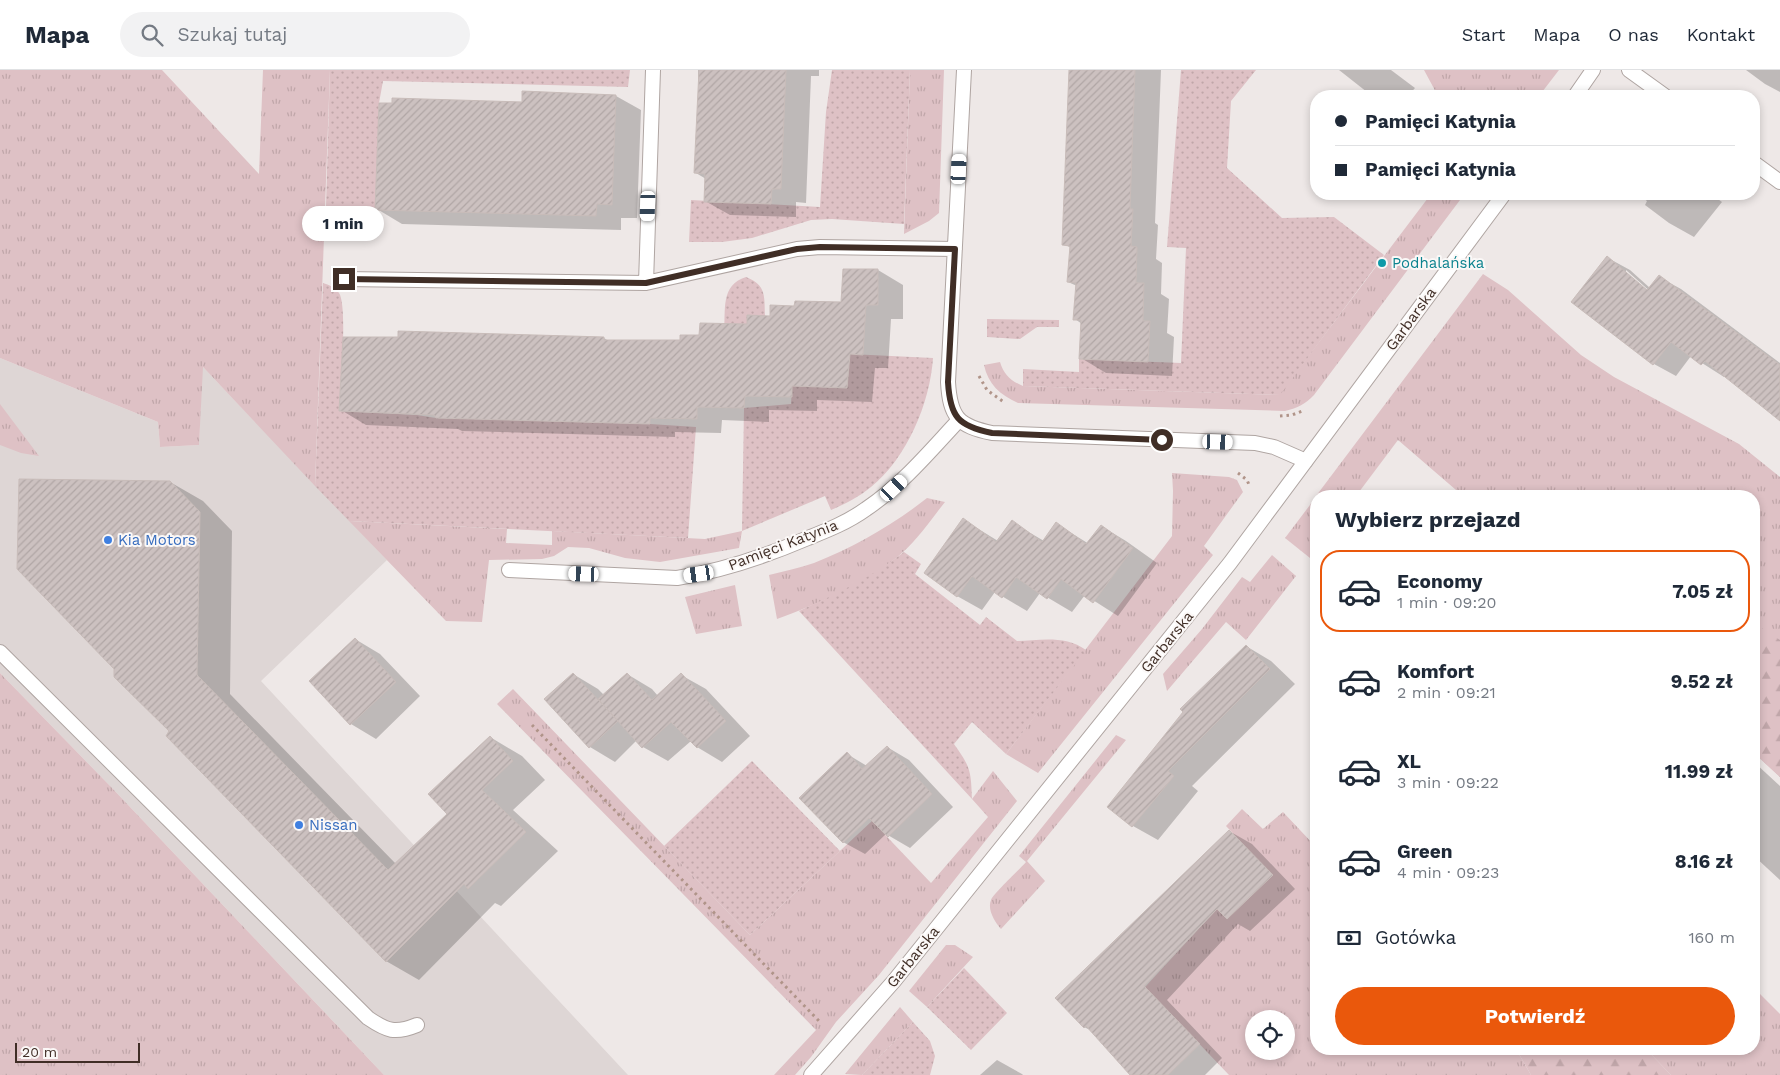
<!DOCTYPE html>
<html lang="pl">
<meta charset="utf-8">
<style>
body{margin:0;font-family:"Work Sans",sans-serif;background:#f2f2f3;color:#1f2937;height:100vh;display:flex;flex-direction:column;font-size:19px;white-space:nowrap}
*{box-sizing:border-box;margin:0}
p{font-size:16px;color:#747a83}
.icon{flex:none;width:28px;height:28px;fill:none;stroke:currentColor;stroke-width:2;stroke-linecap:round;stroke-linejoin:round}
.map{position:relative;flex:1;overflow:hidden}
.side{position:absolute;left:1310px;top:420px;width:450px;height:565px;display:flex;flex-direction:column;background:#fff;border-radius:20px;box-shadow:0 2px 8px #0003}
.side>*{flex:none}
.top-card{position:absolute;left:1310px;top:20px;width:450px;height:110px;border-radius:20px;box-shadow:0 2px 8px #0003;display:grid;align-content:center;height:110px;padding:0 25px;background:#fff}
.fabs{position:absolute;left:1245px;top:940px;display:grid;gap:10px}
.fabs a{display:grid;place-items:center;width:50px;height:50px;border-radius:50%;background:#fff;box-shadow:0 2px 8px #0003;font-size:25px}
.scale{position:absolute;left:15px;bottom:12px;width:125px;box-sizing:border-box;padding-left:5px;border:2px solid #402e26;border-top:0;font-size:14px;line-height:18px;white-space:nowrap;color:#402e26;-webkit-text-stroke:4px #fbf8f7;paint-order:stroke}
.end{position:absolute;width:22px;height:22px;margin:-11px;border:6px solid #402e26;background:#fff;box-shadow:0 0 0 2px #fff}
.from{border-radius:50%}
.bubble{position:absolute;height:35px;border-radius:18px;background:#fff;box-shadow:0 2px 8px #0003;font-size:16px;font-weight:700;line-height:35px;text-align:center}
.car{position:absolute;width:15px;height:30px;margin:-15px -8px;border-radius:6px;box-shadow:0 0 4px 1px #0007;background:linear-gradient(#fff 24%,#345 0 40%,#fff 0 76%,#345 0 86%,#fff 0)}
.top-card b{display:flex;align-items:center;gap:18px;height:48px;font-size:19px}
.top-card b+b{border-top:1px solid #e0e1e3}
.top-card i{width:12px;height:12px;background:#1f2937}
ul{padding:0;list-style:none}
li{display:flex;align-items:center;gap:15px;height:82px;margin:0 10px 8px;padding:0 15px;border:2px solid transparent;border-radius:20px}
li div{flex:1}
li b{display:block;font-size:19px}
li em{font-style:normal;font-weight:700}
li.on{border-color:#ea580c}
li>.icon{width:45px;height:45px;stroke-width:1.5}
h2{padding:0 25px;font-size:22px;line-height:60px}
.pay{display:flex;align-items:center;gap:12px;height:55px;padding:0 25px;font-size:19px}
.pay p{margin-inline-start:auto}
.cta{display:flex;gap:10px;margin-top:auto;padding:10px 25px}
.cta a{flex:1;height:58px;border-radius:30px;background:#ea580c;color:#fff;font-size:20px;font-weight:700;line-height:58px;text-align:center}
header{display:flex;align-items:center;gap:30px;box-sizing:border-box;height:70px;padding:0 25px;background:#fff;border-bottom:1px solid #e0e1e3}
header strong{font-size:24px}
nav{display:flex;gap:28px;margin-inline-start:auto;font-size:18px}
.search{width:350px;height:45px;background:#f2f2f3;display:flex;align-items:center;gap:12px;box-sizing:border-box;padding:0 18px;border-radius:28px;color:#747a83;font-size:19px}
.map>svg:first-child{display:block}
.built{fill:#ded6d5}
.grass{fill:url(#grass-tufts);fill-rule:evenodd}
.forest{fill:url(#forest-firs)}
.garden{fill:url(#garden-dots)}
.shadow{fill:#0003;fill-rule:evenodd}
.building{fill:url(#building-hatch);stroke:#c8bcb9}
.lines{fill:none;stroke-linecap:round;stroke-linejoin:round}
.service-casing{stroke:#afa5a2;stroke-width:16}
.minor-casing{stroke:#afa5a2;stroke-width:16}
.path{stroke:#b09489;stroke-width:3;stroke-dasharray:2.5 4;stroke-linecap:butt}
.service{stroke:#fff;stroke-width:14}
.minor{stroke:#fff;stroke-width:14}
.route{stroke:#402e26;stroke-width:6}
.culture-dot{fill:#0f9aa8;stroke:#fbf8f7;stroke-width:2}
.shop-dot{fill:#3f7fe0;stroke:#fbf8f7;stroke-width:2}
.labels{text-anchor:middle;stroke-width:4;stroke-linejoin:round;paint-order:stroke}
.culture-label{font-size:15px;fill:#0d838f;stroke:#fbf8f7;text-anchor:start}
.street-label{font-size:15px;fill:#402e26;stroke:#fbf8f7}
.shop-label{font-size:15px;fill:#366cbe;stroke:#fbf8f7;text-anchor:start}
</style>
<header>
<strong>Mapa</strong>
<div class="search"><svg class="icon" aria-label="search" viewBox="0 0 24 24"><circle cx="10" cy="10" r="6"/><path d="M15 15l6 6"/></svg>Szukaj tutaj</div>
<nav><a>Start</a><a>Mapa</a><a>O nas</a><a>Kontakt</a></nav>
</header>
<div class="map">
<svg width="1780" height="1005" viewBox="0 0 1780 1005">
<defs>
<pattern id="grass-tufts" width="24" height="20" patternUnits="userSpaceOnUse" patternTransform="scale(1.25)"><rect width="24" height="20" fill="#dec1c5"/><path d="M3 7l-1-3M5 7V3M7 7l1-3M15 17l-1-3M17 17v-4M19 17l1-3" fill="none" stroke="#c0a6a9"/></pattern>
<pattern id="forest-firs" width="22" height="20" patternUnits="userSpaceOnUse" patternTransform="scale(1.25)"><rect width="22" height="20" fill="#dec1c5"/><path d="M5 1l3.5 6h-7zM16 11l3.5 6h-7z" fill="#c0a6a9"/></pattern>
<pattern id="garden-dots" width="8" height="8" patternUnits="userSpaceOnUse" patternTransform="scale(1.25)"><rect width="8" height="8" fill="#dec1c5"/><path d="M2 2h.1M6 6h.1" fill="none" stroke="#c0a6a9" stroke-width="1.8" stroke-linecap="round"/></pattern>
<pattern id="building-hatch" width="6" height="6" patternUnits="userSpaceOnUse" patternTransform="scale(1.25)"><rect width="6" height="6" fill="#ccc1c0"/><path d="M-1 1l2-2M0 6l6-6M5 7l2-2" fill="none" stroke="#b0a6a5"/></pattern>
</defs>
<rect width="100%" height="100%" fill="#eee8e7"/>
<path class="built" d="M0,288L158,352L160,377L199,375L202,296L387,490L261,611L628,1005H384L113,719L0,603Z"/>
<path class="grass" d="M0,0H162L259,104L263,0H330L315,416L203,297L199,375L160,377L158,352L0,288Z
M910,0H944L939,143L929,151L904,164Z
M1424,0H1559L1539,26H1438Z
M1431,124H1452L1460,130L1314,325C1305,334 1298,338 1285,341L1018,333C1000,325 988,314 984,295L1000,292C1004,305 1011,311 1023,316L1279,325Z
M1483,204L1508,220L1581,285L1614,307L1739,374L1780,407V707L1754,683V426H1463L1398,370L1356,426H1316Z
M0,334L39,386L21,383L0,375Z
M1172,403L1229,407L1237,410L1243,422L1204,476L1213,485L1038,703L1006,684L1172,466L1173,421Z
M1316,427V479L1310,488L1285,468Z
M927,428L945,432C932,448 919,468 903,482C873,510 816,535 777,549L769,505C784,501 799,498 814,493C854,477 893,455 927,428Z
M349,451L507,459L506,473L552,475V461L705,469L742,461L739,478L660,492L625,488L589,478L568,477L554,486L542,489L489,490L482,552L446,551Z
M1272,485L1296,506L1246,570L1226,552L1167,621L1163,604L1202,559L1242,507L1250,512Z
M735,515L742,556L696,564L685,527Z
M0,603L113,719L384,1005H0Z
M513,619L750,865L872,751L931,813L988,747L972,729L993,701L1017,731L879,905L836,952L811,987L795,1005H774L816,960L497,634Z
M1116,665L1126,670L1027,791L1045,811L1001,859C995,852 987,840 991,830C994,823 1020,799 1026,792L1019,786Z
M1242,739L1263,759L1283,742L1316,777V979H1516L1531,1005H1229L1145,917L1217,839L1227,849L1272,805L1226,756ZM1254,949H1286V981H1254Z
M946,875H955L973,887L927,937L909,921Z
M1754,918L1780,944V1005H1671L1646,979H1754Z
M900,937L913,952L862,1005L845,1004Z"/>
<path class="forest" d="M1754,553L1780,570V707L1754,683Z
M1516,979H1646L1671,1005H1531Z"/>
<path class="garden" d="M330,0H630L628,17L383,11L379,33L375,140L326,136Z
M832,0H910L904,154L832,149L811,150L752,168L722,172H689L691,130L820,137L826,42Z
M1181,0H1256L1231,31L1227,98L1282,148L1334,147L1384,185L1280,325L1023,316V299L1079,302V289L1181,293L1186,178L1167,177Z
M746,207C767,215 764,227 765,246L747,264L724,263C726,240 720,215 746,207Z
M323,213C329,215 335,217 339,223C348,236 340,320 339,341L417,345L436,348L650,354L696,357L688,468L349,451L315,416Z
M987,249L1059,250V257H1037L1020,269L987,267Z
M850,284L933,288C930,333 907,388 871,417C859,427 845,434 831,440L825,426L742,461L744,338L791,334L792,316L847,318Z
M904,482L921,494L915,504L980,555L986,547L1017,571C1040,570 1066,565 1086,580L1006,684L972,652L954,674C970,697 971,699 972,729L799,541C836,524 872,507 904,482Z
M752,691L840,781L750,865L664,776Z
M964,898L1007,943L971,980L927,937Z
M913,952L930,971L935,986L930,1005H862Z"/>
<path class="shadow" d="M698,0H819V6H811L806,133L796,132V147L730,145L705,131L706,109L696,103L700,10L698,9Z
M1071,0H1161L1155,153L1158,155L1156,189L1162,193L1161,224L1169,229L1167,263L1174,267L1172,306L1106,303L1081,288L1082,254L1075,249L1077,216L1068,212L1071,178L1064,174Z
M1339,0H1391L1415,18L1408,26H1372Z
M1746,0H1780V22L1765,14Z
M616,26L641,40L637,148H621V160L402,154L377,139L523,34Z
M1637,124H1711L1722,132L1694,167L1669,153L1645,135L1647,131Z
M1608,188L1630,200L1650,218L1659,207L1681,219L1780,293V330L1725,305L1724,307L1691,286L1676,306L1654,294L1572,232ZM1626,200L1653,224L1651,225L1626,204Z
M878,200L903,215V249H891L888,298H875L872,332L817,330V341L769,340V352L722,350L721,363L675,362V367L462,361L458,359L366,355L341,340L604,268L610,272L682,271L748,256L796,237L842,233Z
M170,412L203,431L232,461L230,624L396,794L449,744L490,667L522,686L545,710L513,740L558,781L501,836L495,833L419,910L386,891L171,661Z
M964,450L998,471L1012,452L1044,471L1057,454L1089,474L1101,456L1126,471L1157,493L1118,546L1085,525L1072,542L1040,523L1027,541L995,522L982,540L957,526Z
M355,569L380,584L420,626L376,669L351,654L310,611Z
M1246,576L1271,591L1295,614L1192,716L1198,721L1158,770L1133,756L1108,736Z
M573,604L598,619L604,625L627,604L652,619L658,626L681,605L706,619L750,666L722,692L697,677L691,671L668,691L643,677L637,670L615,692L590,677Z
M887,677L909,690L953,737L910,778L886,764L865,784L843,772L847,684L867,696Z
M1754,692L1780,716V810L1754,786Z
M1229,761L1252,774L1295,819L1250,861L1238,854L1167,930L1222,988L1205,1005H1139L1092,961L1084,957Z
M997,990L1022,1004L1023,1005H980Z"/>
<path class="building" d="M699,0H786L781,119H772L771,134L704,132L705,104L694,103Z
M1069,0H1135L1130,139H1133L1131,176L1137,177L1136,213H1144L1143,251H1150L1148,292L1079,289L1081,250H1073L1076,213L1067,212L1070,176L1062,175Z
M522,21L616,25L612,135L597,134L596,146L375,140L379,33H392V28L522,32Z
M1607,186L1647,220L1659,205L1780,295V351L1705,291L1701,295L1671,272L1653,295L1571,232Z
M843,199H878V235H866L863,285L850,284L847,318L792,316V327L745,326L744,338L697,337V349L650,348V354L436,348L434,345L339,341L343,267H398V261L604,267V270H680V265H699L700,253L747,254V245L770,246V235L794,236L795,231L841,232Z
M19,409L170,411L200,442L197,605L388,800L447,744L428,724L490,666L513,691L482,720L526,762L468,819L464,814L386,892L166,666L169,661L114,607V599L17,499Z
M963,448L996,472L1012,450L1042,472L1056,452L1086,474L1101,455L1133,478L1093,533L1061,509L1047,529L1016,507L1002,528L972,506L957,527L924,503Z
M355,568L396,612L350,655L309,611Z
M1246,575L1270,599L1168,701L1174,706L1132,757L1107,737L1183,642L1180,639Z
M573,603L618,651L589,678L544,629Z
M627,603L652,630L681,603L726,651L697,678L670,651L671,652L642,678L598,629Z
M887,676L932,724L888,767L869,748L843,773L799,728L847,682L862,699Z
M1229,760L1273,805L1227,849L1217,839L1144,916L1200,974L1168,1005H1130L1086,956L1084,958L1055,928Z"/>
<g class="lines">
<defs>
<path id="service" d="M509,500L677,508C722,501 766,486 808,468C828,460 848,452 866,439C902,415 930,381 959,350
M0,582L368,948C387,961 395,964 417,955"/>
<path id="minor" d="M964,0L948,312C950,347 958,356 992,363L1255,373L1274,377L1306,391
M1629,0L1665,26
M1575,26L1593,0
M1754,93L1780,112
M344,209L646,213L797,179L820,177L955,179
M646,213L653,0
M811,1005L894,911L1230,493L1504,124"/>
</defs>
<use href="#service" class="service-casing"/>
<use href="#minor" class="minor-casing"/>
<path class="path" d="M979,306L987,320L1005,333
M1280,346L1292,345L1305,340
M1238,403L1247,410L1250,417
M532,655L819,951"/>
<use href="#service" class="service"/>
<use href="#minor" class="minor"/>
</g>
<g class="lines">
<path class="route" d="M344,209L646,213L797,179L820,177L955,179L948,312C950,347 958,356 992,363L1162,370"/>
</g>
<circle class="culture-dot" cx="1382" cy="193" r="5"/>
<g class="shop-dot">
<circle cx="108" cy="470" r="5"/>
<circle cx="299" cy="755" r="5"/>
</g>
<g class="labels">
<g class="culture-label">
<text x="1392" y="198">Podhalańska</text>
</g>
<g class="street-label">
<text transform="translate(1411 249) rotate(-54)" y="5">Garbarska</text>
<text transform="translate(783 475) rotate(-21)" y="5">Pamięci Katynia</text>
<text transform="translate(1167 572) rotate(-51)" y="5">Garbarska</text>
<text transform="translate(913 887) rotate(-51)" y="5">Garbarska</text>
</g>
<g class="shop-label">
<text x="118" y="475">Kia Motors</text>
<text x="309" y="760">Nissan</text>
</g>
</g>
</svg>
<div class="fabs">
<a><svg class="icon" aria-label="locate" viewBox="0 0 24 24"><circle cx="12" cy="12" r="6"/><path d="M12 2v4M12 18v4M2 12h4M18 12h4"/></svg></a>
</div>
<div class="scale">20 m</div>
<i class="end from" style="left:1162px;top:370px"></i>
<i class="end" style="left:344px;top:209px"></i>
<div class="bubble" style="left:302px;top:136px;width:82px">1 min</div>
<i class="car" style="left:959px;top:99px;rotate:3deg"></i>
<i class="car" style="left:648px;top:136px;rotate:182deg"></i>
<i class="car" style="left:1218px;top:372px;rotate:92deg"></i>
<i class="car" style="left:894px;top:418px;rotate:47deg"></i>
<i class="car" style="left:584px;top:504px;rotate:272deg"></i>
<i class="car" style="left:699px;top:504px;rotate:262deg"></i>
<div class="top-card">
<b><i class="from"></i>Pamięci Katynia</b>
<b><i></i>Pamięci Katynia</b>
</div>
<section class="side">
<h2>Wybierz przejazd</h2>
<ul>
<li class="on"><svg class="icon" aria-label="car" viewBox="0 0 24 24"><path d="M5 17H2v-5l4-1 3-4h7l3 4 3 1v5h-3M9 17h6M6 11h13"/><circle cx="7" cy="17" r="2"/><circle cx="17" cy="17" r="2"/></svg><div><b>Economy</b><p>1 min · 09:20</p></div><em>7.05 zł</em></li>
<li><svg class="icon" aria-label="car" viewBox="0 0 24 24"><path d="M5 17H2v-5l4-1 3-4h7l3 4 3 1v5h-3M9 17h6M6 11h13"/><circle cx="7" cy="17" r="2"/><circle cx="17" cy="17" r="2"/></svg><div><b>Komfort</b><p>2 min · 09:21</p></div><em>9.52 zł</em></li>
<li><svg class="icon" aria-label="car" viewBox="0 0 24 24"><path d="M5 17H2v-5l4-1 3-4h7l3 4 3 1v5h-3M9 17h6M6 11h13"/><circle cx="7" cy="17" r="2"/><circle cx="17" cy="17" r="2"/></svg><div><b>XL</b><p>3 min · 09:22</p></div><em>11.99 zł</em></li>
<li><svg class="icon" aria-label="car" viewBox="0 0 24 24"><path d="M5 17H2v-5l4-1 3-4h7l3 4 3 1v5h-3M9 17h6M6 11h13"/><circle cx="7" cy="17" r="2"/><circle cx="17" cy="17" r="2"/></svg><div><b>Green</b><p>4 min · 09:23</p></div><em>8.16 zł</em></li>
</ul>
<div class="pay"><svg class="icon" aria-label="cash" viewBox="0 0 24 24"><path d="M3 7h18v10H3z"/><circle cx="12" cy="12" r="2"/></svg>Gotówka<p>160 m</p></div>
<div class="cta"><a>Potwierdź</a></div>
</section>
</div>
